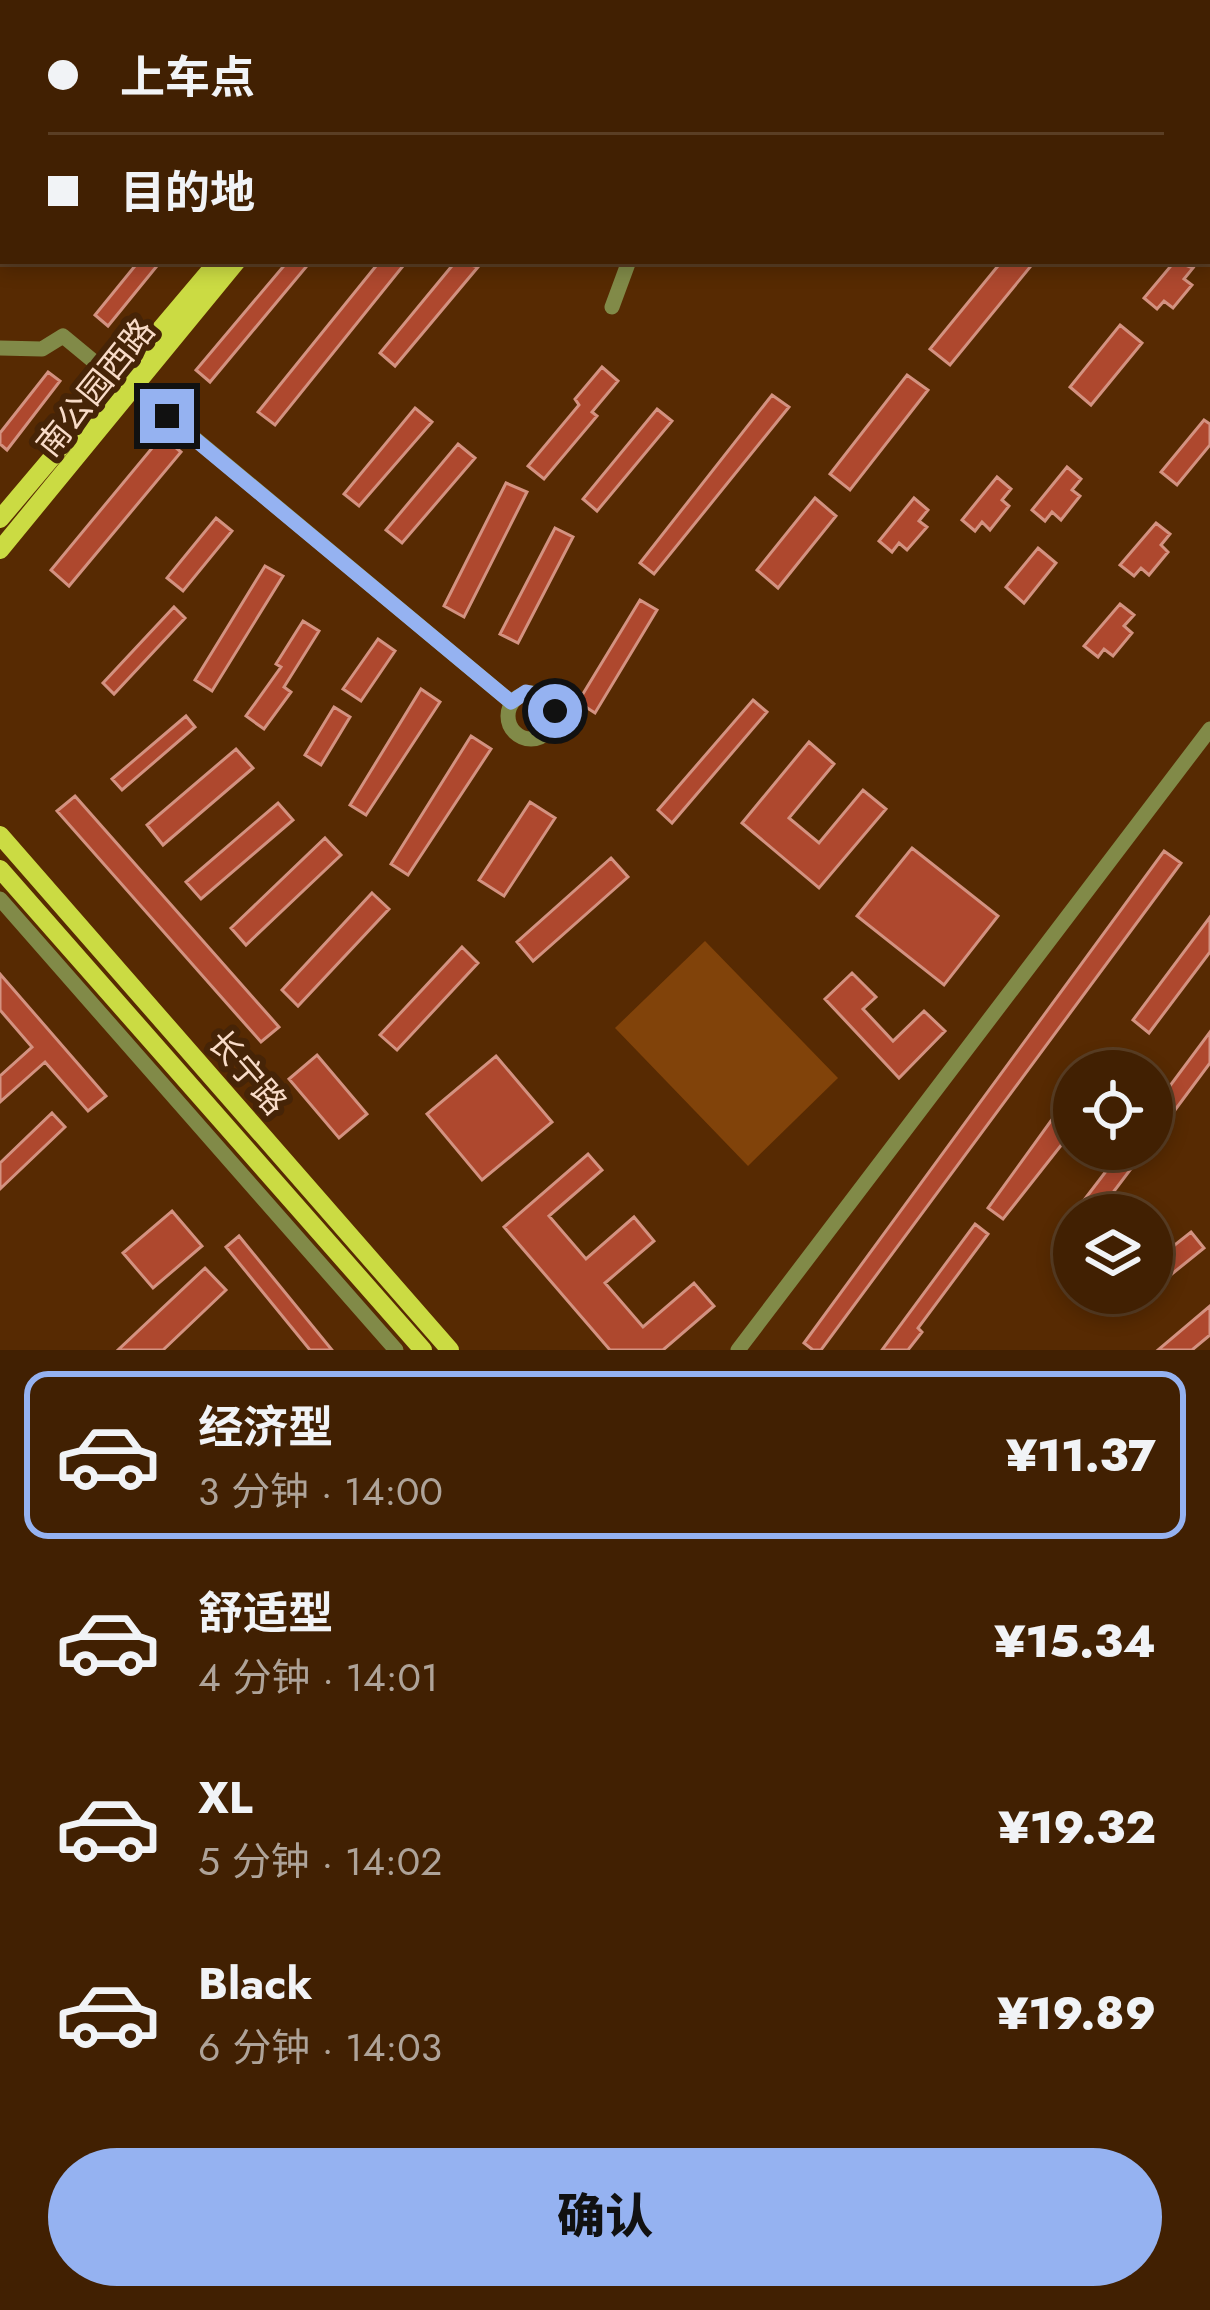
<!DOCTYPE html>
<html lang="zh">
<meta charset="utf-8">
<style>
body{margin:0;font-family:Jost,"Noto Sans SC",sans-serif;background:#4c2d11;color:#f1f3f6;height:100vh;display:flex;flex-direction:column;font-size:45px;white-space:nowrap}
*{box-sizing:border-box;margin:0}
p{font-size:39px;color:#aea399}
.icon{flex:none;width:66px;height:66px;fill:none;stroke:currentColor;stroke-width:2;stroke-linecap:round;stroke-linejoin:round}
.map{position:relative;height:1350px;overflow:hidden}
.details{display:flex;flex-direction:column;background:#412002;flex:1}
.details>*{flex:none}
.banner{position:absolute;left:0px;top:0px;width:1212px;height:264px;box-shadow:0 6px 18px #0003,0 0 0 3px #5a3e24;display:grid;align-content:center;height:264px;padding:0 48px;background:#412002}
.fabs{position:absolute;left:1053px;top:1050px;display:grid;gap:24px}
.fabs a{display:grid;place-items:center;width:120px;height:120px;border-radius:50%;background:#412002;box-shadow:0 6px 18px #0003,0 0 0 3px #5a3e24;font-size:60px}
.end{position:absolute;width:54px;height:54px;margin:-27px;border:15px solid #95b2f1;background:#111;box-shadow:0 0 0 6px #111}
.from{border-radius:50%}
.banner b{display:flex;align-items:center;gap:42px;height:114px;font-size:45px}
.banner b+b{border-top:3px solid #5a3e24}
.banner i{width:30px;height:30px;background:#f1f3f6}
ul{padding:21px 0 0;list-style:none}
li{display:flex;align-items:center;gap:36px;height:168px;margin:0 24px 18px;padding:0 24px;border:6px solid transparent;border-radius:24px}
li div{flex:1}
li b{display:block;font-size:45px}
li em{font-style:normal;font-weight:800}
li.current{border-color:#95b2f1}
li>.icon{width:108px;height:108px;stroke-width:1.5}
.button{display:flex;gap:24px;margin-top:auto;padding:24px 48px}
.button a{flex:1;height:138px;border-radius:72px;background:#95b2f1;color:#111;font-size:48px;font-weight:800;line-height:138px;text-align:center}
.map>svg:first-child{display:block}
.grass{fill:#81430a}
.building{fill:#ae482e;stroke:#d39281;stroke-width:3}
.lines{fill:none;stroke-linecap:round;stroke-linejoin:round}
.minor{stroke:#818a48;stroke-width:15}
.major{stroke:#cbdb43;stroke-width:18}
.route{stroke:#95b2f1;stroke-width:15}
.labels{text-anchor:middle;stroke-width:12;stroke-linejoin:round;paint-order:stroke}
.street-label{font-size:33px;fill:#f8dbc8;stroke:#462407}
</style>
<div class="map">
<svg width="1210" height="1350" viewBox="0 0 1210 1350">
<rect width="100%" height="100%" fill="#572a02"/>
<path class="grass" d="M705,941L838,1078L748,1166L615,1028Z"/>
<path class="building" d="M139,261H161L108,326L95,315Z
M288,261H311L210,382L196,370Z
M380,261H407L275,425L258,412Z
M456,261L478,267L395,366L380,353Z
M1002,261H1035L950,365L930,349Z
M1175,261L1193,268L1184,279L1192,285L1173,308L1164,301L1157,309L1144,298Z
M1120,325L1142,343L1091,405L1070,387Z
M602,367L618,381L592,412L597,416L544,479L528,466L579,405L575,399Z
M48,372L60,381L7,450L0,444V433Z
M907,375L928,390L850,490L830,474Z
M772,395L789,407L654,574L640,563Z
M415,408L432,422L359,506L344,494Z
M657,409L672,421L597,511L583,499Z
M1204,420L1210,424V445L1177,485L1161,472Z
M162,436L181,452L69,586L51,570Z
M458,444L475,458L402,543L386,530Z
M1067,467L1081,479L1072,490L1080,496L1061,520L1052,512L1045,521L1032,510Z
M997,477L1011,489L1002,500L1009,506L990,530L982,522L975,531L962,520Z
M506,483L527,492L464,617L444,606Z
M815,498L836,516L778,588L757,570Z
M914,498L928,510L919,521L927,527L907,550L899,543L892,552L879,541Z
M216,518L232,531L183,591L167,578Z
M1156,523L1170,534L1161,545L1168,552L1149,575L1141,568L1134,576L1120,565Z
M555,528L573,537L518,643L500,634Z
M1038,548L1056,563L1024,603L1006,587Z
M265,566L283,576L212,691L195,680Z
M640,600L657,610L595,713L578,702Z
M1120,604L1134,615L1124,626L1132,633L1113,656L1104,649L1098,657L1084,646Z
M174,607L185,618L114,694L103,683Z
M303,621L319,631L284,687L291,692L264,729L246,716L281,667L276,664Z
M378,639L395,651L361,701L343,689Z
M421,689L440,702L366,815L350,805Z
M753,700L767,712L672,823L658,810Z
M334,707L350,717L321,765L305,755Z
M186,716L195,727L122,790L112,779Z
M471,736L491,749L408,875L391,864Z
M809,742L834,764L789,818L819,843L863,790L886,809L819,888L742,823Z
M236,749L253,768L163,845L147,825Z
M75,796L279,1027L261,1042L57,811Z
M530,802L555,818L504,896L479,880Z
M278,803L293,820L201,899L186,882Z
M325,838L341,855L246,945L231,928Z
M912,848L998,916L944,985L857,916Z
M1164,851L1181,863L821,1350H813L804,1343Z
M611,858L628,877L533,961L517,942Z
M372,893L389,909L298,1006L282,990Z
M1210,917V952L1149,1033L1133,1020Z
M462,947L478,963L397,1050L380,1035Z
M852,973L876,997L863,1009L893,1041L924,1011L945,1031L899,1078L825,999Z
M0,974L106,1096L88,1111L45,1062L0,1102V1076L32,1047L0,1010Z
M1210,1032V1063L1152,1141V1110Z
M317,1055L367,1114L339,1138L289,1079Z
M496,1056L552,1122L482,1180L427,1114Z
M1074,1089V1129L1003,1219L988,1208Z
M52,1113L65,1127L0,1189V1163Z
M1123,1149H1146L1096,1215H1074V1252L1055,1238Z
M588,1154L602,1170L549,1216L586,1259L634,1217L654,1241L605,1283L643,1327L694,1283L714,1306L663,1350H610L504,1227Z
M172,1211L202,1246L153,1288L123,1253Z
M975,1224L988,1234L918,1328L922,1332L908,1350H882Z
M1191,1232L1204,1248L1152,1290V1263Z
M239,1236L332,1350H310L226,1247Z
M205,1268L226,1290L163,1350H118Z
M1210,1306V1335L1192,1350H1158Z"/>
<g class="lines">
<path class="minor" d="M40,0L43,3
M793,3L795,0
M612,307L629,261
M0,348L42,349L63,336L115,379
M133,387L511,702
M508 716a23 23 0 1 1 46 0a23 23 0 1 1-46 0Z
M0,899L396,1350
M738,1350L1210,729"/>
<path class="major" d="M432,3L434,0
M449,3L451,0
M0,519L218,261
M0,550L237,261
M0,835L450,1350
M0,869L423,1350"/>
</g>
<g class="lines">
<path class="route" d="M167,416L511,702L526,692L544,696L555,711"/>
</g>
<g class="labels">
<g class="street-label">
<text transform="translate(95 387) rotate(-51)" y="12">南公园西路</text>
<text transform="translate(248 1072) rotate(49)" y="12">长宁路</text>
</g>
</g>
</svg>
<div class="fabs">
<a><svg class="icon" aria-label="locate" viewBox="0 0 24 24"><circle cx="12" cy="12" r="6"/><path d="M12 2v4M12 18v4M2 12h4M18 12h4"/></svg></a>
<a><svg class="icon" aria-label="layers" viewBox="0 0 24 24"><path d="M12 4l9 5-9 5-9-5zM3 14l9 5 9-5"/></svg></a>
</div>
<i class="end from" style="left:555px;top:711px"></i>
<i class="end" style="left:167px;top:416px"></i>
<div class="banner">
<b><i class="from"></i>上车点</b>
<b><i></i>目的地</b>
</div>
</div>
<section class="details">
<ul>
<li class="current"><svg class="icon" aria-label="car" viewBox="0 0 24 24"><path d="M5 17H2v-5l4-1 3-4h7l3 4 3 1v5h-3M9 17h6M6 11h13"/><circle cx="7" cy="17" r="2"/><circle cx="17" cy="17" r="2"/></svg><div><b>经济型</b><p>3 分钟 · 14:00</p></div><em>¥11.37</em></li>
<li><svg class="icon" aria-label="car" viewBox="0 0 24 24"><path d="M5 17H2v-5l4-1 3-4h7l3 4 3 1v5h-3M9 17h6M6 11h13"/><circle cx="7" cy="17" r="2"/><circle cx="17" cy="17" r="2"/></svg><div><b>舒适型</b><p>4 分钟 · 14:01</p></div><em>¥15.34</em></li>
<li><svg class="icon" aria-label="car" viewBox="0 0 24 24"><path d="M5 17H2v-5l4-1 3-4h7l3 4 3 1v5h-3M9 17h6M6 11h13"/><circle cx="7" cy="17" r="2"/><circle cx="17" cy="17" r="2"/></svg><div><b>XL</b><p>5 分钟 · 14:02</p></div><em>¥19.32</em></li>
<li><svg class="icon" aria-label="car" viewBox="0 0 24 24"><path d="M5 17H2v-5l4-1 3-4h7l3 4 3 1v5h-3M9 17h6M6 11h13"/><circle cx="7" cy="17" r="2"/><circle cx="17" cy="17" r="2"/></svg><div><b>Black</b><p>6 分钟 · 14:03</p></div><em>¥19.89</em></li>
</ul>
<div class="button"><a>确认</a></div>
</section>
